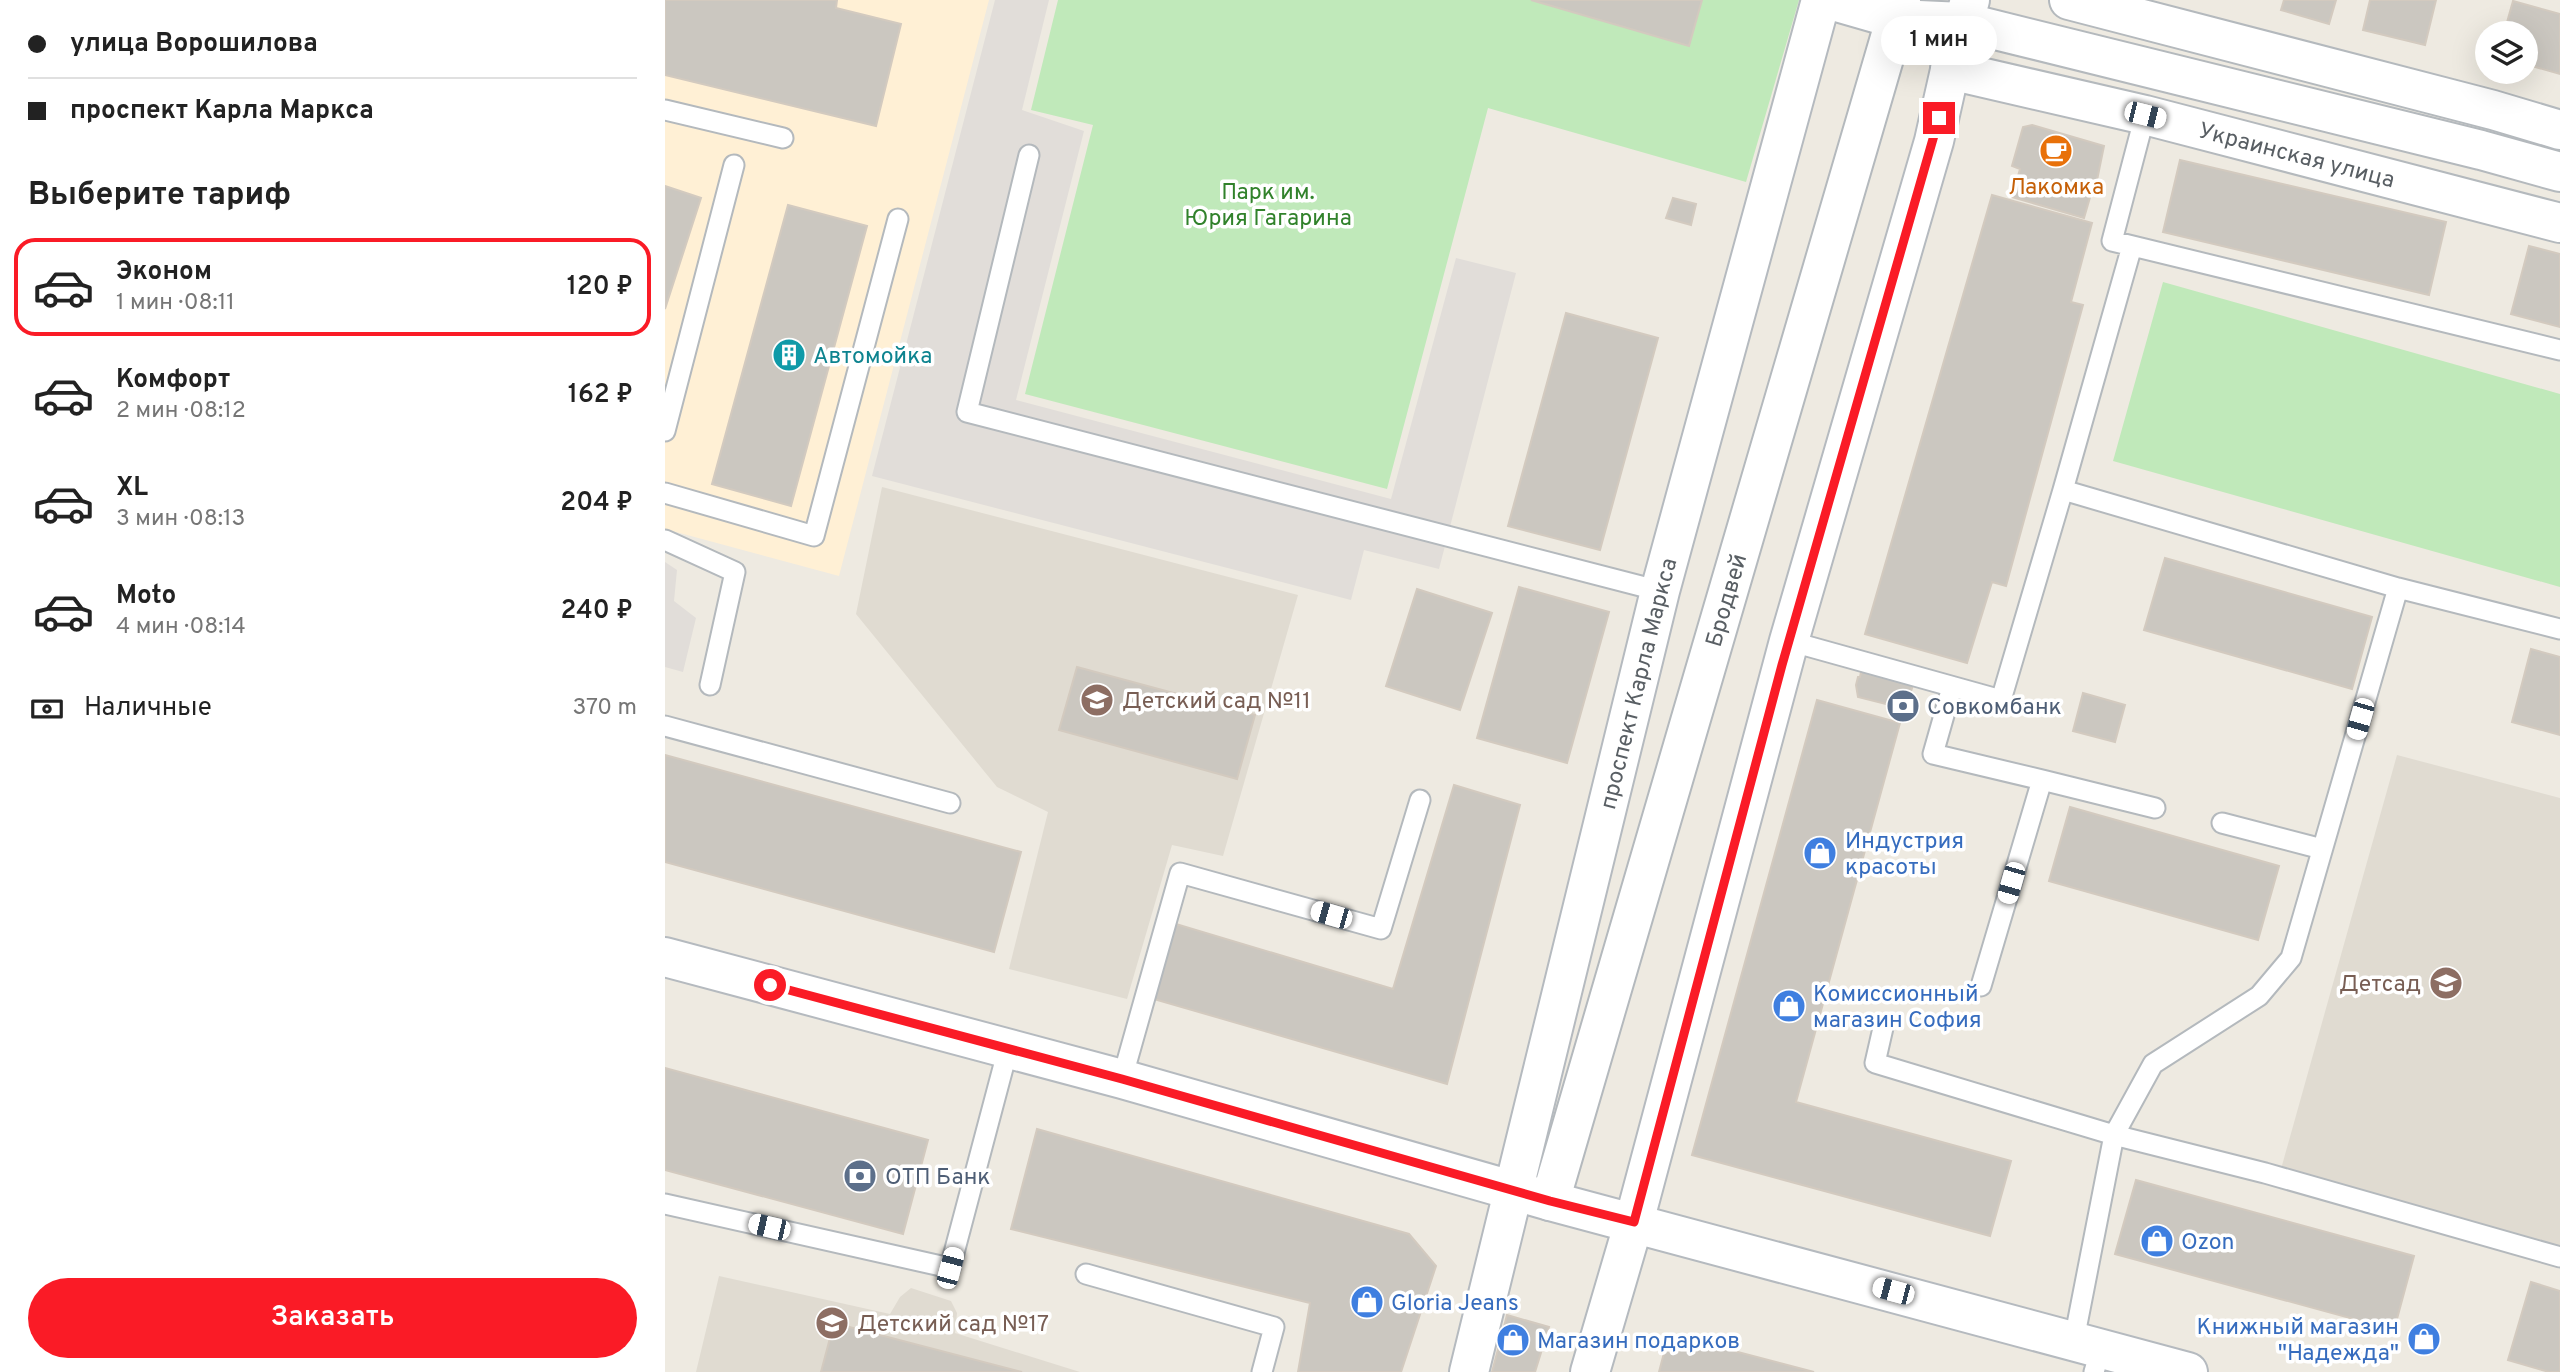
<!DOCTYPE html>
<html lang="ru">
<meta charset="utf-8">
<style>
body{margin:0;font-family:Overpass,sans-serif;background:#f2f2f2;color:#222;height:100vh;display:flex;flex-direction:column;font-size:26px;white-space:nowrap}
*{box-sizing:border-box;margin:0}
p{font-size:23px;color:#767676}
.icon{flex:none;width:38px;height:38px;fill:none;stroke:currentColor;stroke-width:2;stroke-linecap:round;stroke-linejoin:round}
.map{position:relative;flex:1;overflow:hidden}
.sheet{display:flex;flex-direction:column;background:#fff;width:665px}
.sheet>*{flex:none}
.top-card{display:grid;align-content:center;height:154px;padding:0 28px;background:#fff}
.fabs{position:absolute;left:1810px;top:21px;display:grid;gap:14px}
.fabs a{display:grid;place-items:center;width:63px;height:63px;border-radius:50%;background:#fff;box-shadow:0 7px 28px #0002;font-size:35px}
.end{position:absolute;width:32px;height:32px;margin:-16px;border:9px solid #fa1b26;background:#fff;box-shadow:0 0 0 4px #fff}
.from{border-radius:50%}
.bubble{position:absolute;height:49px;border-radius:24px;background:#fff;box-shadow:0 7px 28px #0002;font-size:23px;font-weight:600;line-height:49px;text-align:center}
.car{position:absolute;width:21px;height:42px;margin:-21px -10px;border-radius:9px;box-shadow:0 0 5px 2px #0007;background:linear-gradient(#fff 24%,#345 0 40%,#fff 0 76%,#345 0 86%,#fff 0)}
.top-card b{display:flex;align-items:center;gap:24px;height:66px;font-size:26px}
.top-card b+b{border-top:2px solid #e0e0e0}
.top-card i{width:18px;height:18px;background:#222}
ul{padding:0;list-style:none}
li{display:flex;align-items:center;gap:21px;height:98px;margin:0 14px 10px;padding:0 14px;border:4px solid transparent;border-radius:21px}
li div{flex:1}
li b{display:block;font-size:26px}
li em{font-style:normal;font-weight:600}
li.current{border-color:#fa1b26}
li>.icon{width:63px;height:63px;stroke-width:1.5}
h2{padding:0 28px;font-size:32px;line-height:84px}
.pay{display:flex;align-items:center;gap:18px;height:77px;padding:0 28px;font-size:26px}
.pay p{margin-inline-start:auto}
.cta{display:flex;gap:14px;margin-top:auto;padding:14px 28px}
.cta a{flex:1;height:80px;border-radius:42px;background:#fa1b26;color:#fff;font-size:28px;font-weight:600;line-height:80px;text-align:center}
main{display:flex;flex:1;min-height:0}
.map>svg:first-child{display:block}
.commercial{fill:#fff0d5}
.industrial{fill:#e1ddd9}
.education{fill:#e0dbd1}
.green{fill:#c0e9ba}
.building{fill:#cbc7c0;stroke:#d3cabf;stroke-width:2}
.lines{fill:none;stroke-linecap:round;stroke-linejoin:round}
.lane-casing{stroke:#b4b9bd;stroke-width:23}
.street-casing{stroke:#b4b9bd;stroke-width:42}
.secondary-casing{stroke:#b5babf;stroke-width:42}
.lane{stroke:#fff;stroke-width:19}
.street{stroke:#fff;stroke-width:38}
.secondary{stroke:#fff;stroke-width:38}
.route{stroke:#fa1b26;stroke-width:9}
.labels{text-anchor:middle;stroke-width:7;stroke-linejoin:round;paint-order:stroke}
.street-label{font-size:23px;fill:#595f64;stroke:#fff}
.food-label{font-size:23px;fill:#c56008;stroke:#fff}
.park-label{font-size:23px;fill:#31822b;stroke:#fff}
.culture-label{font-size:23px;fill:#0d838f;stroke:#fff;text-anchor:start}
.education-label{font-size:23px;fill:#785e54;stroke:#fff;text-anchor:start}
.service-label{font-size:23px;fill:#4e5e75;stroke:#fff;text-anchor:start}
.shop-label{font-size:23px;fill:#366cbe;stroke:#fff;text-anchor:start}
</style>
<main>
<section class="sheet">
<div class="top-card">
<b><i class="from"></i>улица Ворошилова</b>
<b><i></i>проспект Карла Маркса</b>
</div>
<h2>Выберите тариф</h2>
<ul>
<li class="current"><svg class="icon" aria-label="car" viewBox="0 0 24 24"><path d="M5 17H2v-5l4-1 3-4h7l3 4 3 1v5h-3M9 17h6M6 11h13"/><circle cx="7" cy="17" r="2"/><circle cx="17" cy="17" r="2"/></svg><div><b>Эконом</b><p>1 мин · 08:11</p></div><em>120 ₽</em></li>
<li><svg class="icon" aria-label="car" viewBox="0 0 24 24"><path d="M5 17H2v-5l4-1 3-4h7l3 4 3 1v5h-3M9 17h6M6 11h13"/><circle cx="7" cy="17" r="2"/><circle cx="17" cy="17" r="2"/></svg><div><b>Комфорт</b><p>2 мин · 08:12</p></div><em>162 ₽</em></li>
<li><svg class="icon" aria-label="car" viewBox="0 0 24 24"><path d="M5 17H2v-5l4-1 3-4h7l3 4 3 1v5h-3M9 17h6M6 11h13"/><circle cx="7" cy="17" r="2"/><circle cx="17" cy="17" r="2"/></svg><div><b>XL</b><p>3 мин · 08:13</p></div><em>204 ₽</em></li>
<li><svg class="icon" aria-label="car" viewBox="0 0 24 24"><path d="M5 17H2v-5l4-1 3-4h7l3 4 3 1v5h-3M9 17h6M6 11h13"/><circle cx="7" cy="17" r="2"/><circle cx="17" cy="17" r="2"/></svg><div><b>Moto</b><p>4 мин · 08:14</p></div><em>240 ₽</em></li>
</ul>
<div class="pay"><svg class="icon" aria-label="cash" viewBox="0 0 24 24"><path d="M3 7h18v10H3z"/><circle cx="12" cy="12" r="2"/></svg>Наличные<p>370 m</p></div>
<div class="cta"><a>Заказать</a></div>
</section>
<div class="map">
<svg width="1895" height="1372" viewBox="0 0 1895 1372">
<rect width="100%" height="100%" fill="#eeeae1"/>
<path class="commercial" d="M0,0H324L174,576L0,529Z"/>
<path class="industrial" d="M330,0H384L357,110L419,131L351,400L726,499L791,258L851,273L774,569L699,550L686,600L207,476Z
M0,562L12,570L9,601L31,618L18,672L0,667Z"/>
<path class="education" d="M217,487L633,595L558,856L507,845L462,999L344,969L383,812L332,787L191,614Z
M1732,755L1895,798V1246L1616,1169Z
M54,1276L225,1314L235,1297L246,1288L286,1301L292,1313L290,1333L415,1372H31Z"/>
<path class="green" d="M393,0H1134L1081,182L823,108L722,489L360,394L428,125L366,110Z
M1498,282L1895,394V587L1448,461Z"/>
<path class="building" d="M0,0H172L171,8L236,24L211,126L0,75Z
M866,0H1037L1024,46Z
M1619,0H1671L1664,24L1616,10Z
M1705,0H1771L1760,45L1698,30Z
M1848,1L1895,14V74L1860,64V33H1839Z
M1367,125L1439,146L1429,195L1426,194L1419,218L1347,197L1355,169L1347,166L1358,127Z
M1515,160L1781,222L1764,295L1498,232Z
M0,186L36,198L0,309Z
M1327,195L1427,223L1406,302L1418,305L1341,586L1327,582L1302,663L1200,634Z
M1008,198L1031,204L1026,225L1001,218Z
M123,205L202,226L126,506L47,484Z
M1864,246L1895,254V327L1846,314Z
M901,313L993,338L935,550L843,526Z
M1500,558L1707,617L1687,689L1479,630Z
M854,587L944,612L902,763L812,738Z
M752,589L827,613L795,710L721,686Z
M1866,649L1895,657V735L1847,722Z
M412,667L590,715L572,779L394,730Z
M1202,668L1249,681L1241,709L1193,697L1191,685L1193,677H1195L1196,672Z
M1418,693L1460,705L1450,742L1408,731Z
M1152,700L1235,723L1131,1102L1346,1161L1325,1236L1027,1155Z
M0,755L356,852L329,952L0,862Z
M789,785L855,805L782,1084L489,999L511,924L728,989Z
M1405,807L1614,866L1593,940L1384,881Z
M0,1068L263,1140L238,1234L0,1170Z
M372,1129L744,1234L771,1266L736,1372H633L645,1303L346,1229Z
M1471,1180L1749,1256L1729,1330L1450,1254Z
M1866,1282L1895,1291V1372H1884L1843,1360Z
M842,1315L884,1327L870,1372H827Z
M169,1323L357,1372H156Z
M1004,1334L1149,1372H994Z"/>
<g class="lines">
<defs>
<path id="lane" d="M0,110L118,138
M1480,115L1447,241L1895,350
M364,155L302,412L995,591
M0,431L69,165
M1398,490L1467,246
M0,493L149,536L233,219
M0,540L70,572L45,685
M1124,641L1336,700L1398,490L1733,588L1895,629
M1287,687L1268,754L1377,780L1316,986
M0,726L285,803
M1377,780L1490,808
M1557,823L1657,849
M1218,1028L1210,1063L1449,1135L1488,1064L1594,996L1626,958L1733,588
M457,1079L515,873L716,929L755,800
M0,1204L285,1268L343,1049
M421,1274L609,1327L597,1372
M1409,1340L1449,1135L1600,1173L1895,1257
M1429,1372L1436,1348"/>
<g id="street">
<path d="M1165,0L1231,19L1298,22L1816,150L1895,172"/>
<path d="M1404,0L1828,110L1895,130"/>
<path id="s1" d="M1285,70L1480,115L1895,223"/>
<path id="s2" d="M885,1201L1236,0"/>
</g>
<g id="secondary">
<path d="M0,957L457,1079L885,1201L1523,1372"/>
<path id="s3" d="M804,1372L995,591L1156,0"/>
<path d="M925,1372L969,1222L1124,641L1269,141L1285,70L1305,0"/>
</g>
</defs>
<use href="#lane" class="lane-casing"/>
<use href="#street" class="street-casing"/>
<use href="#secondary" class="secondary-casing"/>
<use href="#lane" class="lane"/>
<use href="#street" class="street"/>
<use href="#secondary" class="secondary"/>
</g>
<g class="lines">
<path class="route" d="M105,985L457,1079L885,1201L969,1222L1117,665L1274,118"/>
</g>
<defs>
<symbol id="cafe-disc" viewBox="-11 -11 22 22"><circle r="9.5" fill="#e8710a" stroke="#fff"/><path d="M-5.5-4.5H6V0H3Q3 3.5 0 3.5H-2.5Q-5.5 3.5-5.5 0ZM3-3.2v2h1.7v-2ZM-6 4.5H4V6H-6Z" fill="#fff"/></symbol>
<symbol id="building-disc" viewBox="-11 -11 22 22"><circle r="9.5" fill="#0f9aa8" stroke="#fff"/><path d="M-4-6H4V6H1V3H-1V6H-4ZM-2.5-4.3h1.7v1.8h-1.7ZM.8-4.3h1.7v1.8H.8ZM-2.5-1h1.7V.8h-1.7ZM.8-1h1.7V.8H.8Z" fill="#fff"/></symbol>
<symbol id="school-disc" viewBox="-11 -11 22 22"><circle r="9.5" fill="#8d6e63" stroke="#fff"/><path d="M0-5L7-2L0 1L-7-2ZM-4 1L0 2.5L4 1V4Q0 6-4 4Z" fill="#fff"/></symbol>
<symbol id="bank-disc" viewBox="-11 -11 22 22"><circle r="9.5" fill="#5c6f8a" stroke="#fff"/><path d="M-6-4H6V4H-6ZM0-2.3a2.3 2.3 0 1 0 0 4.6a2.3 2.3 0 1 0 0-4.6Z" fill="#fff"/></symbol>
<symbol id="shop-disc" viewBox="-11 -11 22 22"><circle r="9.5" fill="#3f7fe0" stroke="#fff"/><path d="M-5-2.5h2.3a2.7 3.5 0 0 1 5.4 0H5L5.5 6h-11ZM-1.5-2.5h3a1.5 2.3 0 0 0-3 0Z" fill="#fff"/></symbol>
</defs>
<g fill-rule="evenodd">
<use href="#cafe-disc" x="1372" y="132" width="38" height="38"/>
<use href="#building-disc" x="105" y="336" width="38" height="38"/>
<use href="#school-disc" x="413" y="681" width="38" height="38"/>
<use href="#bank-disc" x="1219" y="687" width="38" height="38"/>
<use href="#shop-disc" x="1136" y="834" width="38" height="38"/>
<use href="#school-disc" x="1762" y="964" width="38" height="38"/>
<use href="#shop-disc" x="1105" y="987" width="38" height="38"/>
<use href="#bank-disc" x="176" y="1157" width="38" height="38"/>
<use href="#shop-disc" x="1473" y="1222" width="38" height="38"/>
<use href="#shop-disc" x="683" y="1283" width="38" height="38"/>
<use href="#school-disc" x="148" y="1304" width="38" height="38"/>
<use href="#shop-disc" x="1740" y="1320" width="38" height="38"/>
<use href="#shop-disc" x="829" y="1321" width="38" height="38"/>
</g>
<g class="labels">
<g class="street-label">
<text dy="8" stroke="none"><textPath href="#s1" startOffset="357">Украинская улица</textPath></text>
<text dy="8" stroke="none"><textPath href="#s2" startOffset="626">Бродвей</textPath></text>
<text dy="8" stroke="none"><textPath href="#s3" startOffset="709">проспект Карла Маркса</textPath></text>
</g>
<g class="food-label">
<text x="1391" y="194">Лакомка</text>
</g>
<g class="park-label">
<text x="603" y="199">Парк им.<tspan x="603" dy="26">Юрия Гагарина</tspan></text>
</g>
<g class="culture-label">
<text x="148" y="363">Автомойка</text>
</g>
<g class="education-label">
<text x="457" y="708">Детский сад №11</text>
<text x="1756" y="991" text-anchor="end">Детсад</text>
<text x="192" y="1331">Детский сад №17</text>
</g>
<g class="service-label">
<text x="1262" y="714">Совкомбанк</text>
<text x="220" y="1184">ОТП Банк</text>
</g>
<g class="shop-label">
<text x="1180" y="848">Индустрия<tspan x="1180" dy="26">красоты</tspan></text>
<text x="1148" y="1001">Комиссионный<tspan x="1148" dy="26">магазин София</tspan></text>
<text x="1516" y="1249">Ozon</text>
<text x="726" y="1310">Gloria Jeans</text>
<text x="1734" y="1334" text-anchor="end">Книжный магазин<tspan x="1734" dy="26">"Надежда"</tspan></text>
<text x="872" y="1348">Магазин подарков</text>
</g>
</g>
</svg>
<div class="fabs">
<a><svg class="icon" aria-label="layers" viewBox="0 0 24 24"><path d="M12 4l9 5-9 5-9-5zM3 14l9 5 9-5"/></svg></a>
</div>
<i class="end from" style="left:105px;top:985px"></i>
<i class="end" style="left:1274px;top:118px"></i>
<div class="bubble" style="left:1216px;top:16px;width:116px">1 мин</div>
<i class="car" style="left:1480px;top:115px;rotate:104deg"></i>
<i class="car" style="left:1695px;top:719px;rotate:196deg"></i>
<i class="car" style="left:1346px;top:883px;rotate:196deg"></i>
<i class="car" style="left:666px;top:915px;rotate:286deg"></i>
<i class="car" style="left:104px;top:1227px;rotate:283deg"></i>
<i class="car" style="left:285px;top:1268px;rotate:15deg"></i>
<i class="car" style="left:1228px;top:1291px;rotate:285deg"></i>
</div>
</main>
